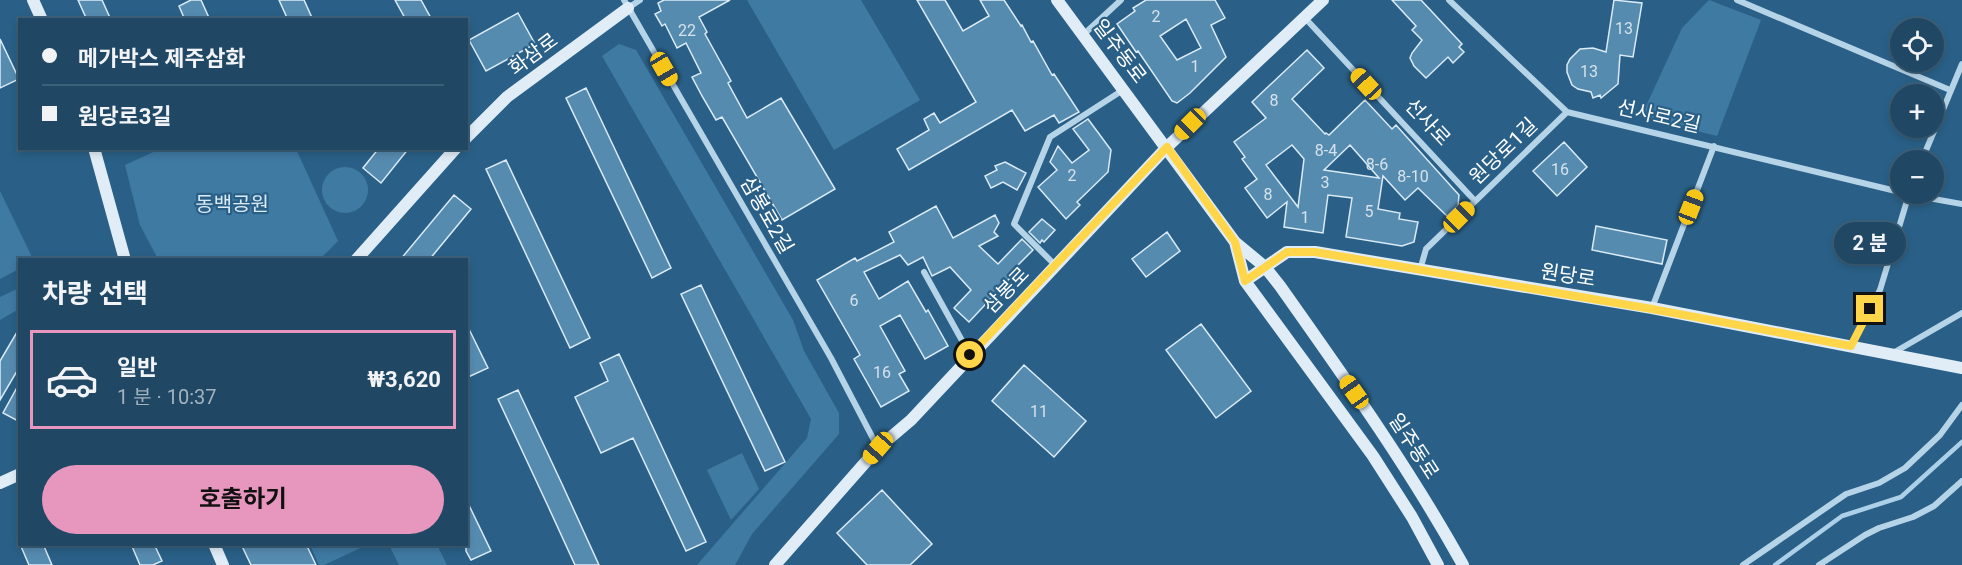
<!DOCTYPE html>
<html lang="ko">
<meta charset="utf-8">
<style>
body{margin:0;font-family:Roboto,"Noto Sans KR",sans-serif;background:#284f6b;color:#f1f3f6;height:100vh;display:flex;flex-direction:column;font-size:22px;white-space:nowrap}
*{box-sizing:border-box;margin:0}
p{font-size:20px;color:#a2b2bf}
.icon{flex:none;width:33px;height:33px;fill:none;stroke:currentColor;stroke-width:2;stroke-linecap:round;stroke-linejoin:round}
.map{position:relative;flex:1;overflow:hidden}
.sheet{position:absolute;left:18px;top:258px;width:450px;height:288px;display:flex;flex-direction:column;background:#204865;border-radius:0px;box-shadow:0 3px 9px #0003,0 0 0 2px #3d6079}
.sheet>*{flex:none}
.guide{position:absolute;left:18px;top:18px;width:450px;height:132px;border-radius:0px;box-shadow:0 3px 9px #0003,0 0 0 2px #3d6079;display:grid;align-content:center;height:132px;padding:0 24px;background:#204865}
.fabs{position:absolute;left:1890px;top:18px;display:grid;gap:12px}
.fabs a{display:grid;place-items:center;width:54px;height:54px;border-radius:50%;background:#204865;box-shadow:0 3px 9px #0003,0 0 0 2px #3d6079;font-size:30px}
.end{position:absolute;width:27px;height:27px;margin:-14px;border:8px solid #ffd54a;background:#111;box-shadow:0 0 0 3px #111}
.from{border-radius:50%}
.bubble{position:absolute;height:42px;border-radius:21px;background:#204865;box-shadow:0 3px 9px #0003,0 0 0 2px #3d6079;font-size:20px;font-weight:700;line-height:42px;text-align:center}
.car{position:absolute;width:18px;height:36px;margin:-18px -9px;border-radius:8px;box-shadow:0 0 4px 2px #0007;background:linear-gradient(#f5c518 24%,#345 0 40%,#f5c518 0 76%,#345 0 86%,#f5c518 0)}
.guide b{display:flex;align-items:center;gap:21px;height:57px;font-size:22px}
.guide b+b{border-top:2px solid #3d6079}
.guide i{width:15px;height:15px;background:#f1f3f6}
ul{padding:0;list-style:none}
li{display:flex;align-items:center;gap:18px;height:99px;margin:0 12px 9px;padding:0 12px;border:3px solid #3d6079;border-radius:0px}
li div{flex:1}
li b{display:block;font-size:22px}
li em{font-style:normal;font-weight:700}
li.current{border-color:#e797bd}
li>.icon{width:54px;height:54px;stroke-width:1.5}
h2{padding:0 24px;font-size:27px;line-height:72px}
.action{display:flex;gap:12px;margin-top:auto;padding:12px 24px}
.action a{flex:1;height:69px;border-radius:36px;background:#e797bd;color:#111;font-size:24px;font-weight:700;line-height:69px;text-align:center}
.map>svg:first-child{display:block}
.green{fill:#3f7aa3}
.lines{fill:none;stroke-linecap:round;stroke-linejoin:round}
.stream{stroke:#abd0e8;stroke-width:4.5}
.building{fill:#568bb0;stroke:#daebf6;stroke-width:1.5;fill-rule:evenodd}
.street{stroke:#b6d4e8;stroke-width:6}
.secondary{stroke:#e0edf7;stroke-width:12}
.route{stroke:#ffd54a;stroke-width:8}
.labels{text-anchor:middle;stroke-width:4.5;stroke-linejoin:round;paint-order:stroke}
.number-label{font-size:16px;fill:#d5e2eb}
.street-label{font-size:20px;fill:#fff;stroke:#2a6087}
.park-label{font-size:20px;fill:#daebf6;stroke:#2a6087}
</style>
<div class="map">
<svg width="1962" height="565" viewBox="0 0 1962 565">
<rect width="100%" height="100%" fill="#2a6087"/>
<path class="green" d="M747,0H861L920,100L834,150Z
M1709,0L1761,20L1717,136L1641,117L1682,28Z
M619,44L636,50L793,320L804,351L839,413V434L752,534L735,565H697L807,438L811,419L602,56Z
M162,148L296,149L338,241L320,259H158L140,225L125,165Z
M322 190a23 23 0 1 1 46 0a23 23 0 1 1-46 0Z
M0,191L33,259L20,260L19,269L0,279Z
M19,288V309L0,320V297Z
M742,453L759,489L731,520L707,470Z
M310,545H367L324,565H319Z
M389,545H437L447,565H399Z"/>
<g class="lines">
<path class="stream" d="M1775,565L1842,516L1901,497L1962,442"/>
</g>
<path class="building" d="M78,0H102L111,20H87Z
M191,0H201L210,20H185L179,6Z
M279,0H304L313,20H288Z
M395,0H421L432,20H406Z
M664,0H730L699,17L707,32L705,34L731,81L728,83L747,118L781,98L835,189L782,220L722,117L716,120L702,96L692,77L701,73L686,43L677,48L665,24L662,26L655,14L661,11L658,3Z
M917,0H945L963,31L989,16L980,0H1004L1021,26L1022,25L1031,42L1033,41L1052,75L1054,74L1079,112L1059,123L1054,115L1025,131L1012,110L909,170L897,149L929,130L924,119L934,113L940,123L976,102Z
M1146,0H1215L1225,18L1211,25L1226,57L1190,93L1177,103L1172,101L1138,51L1136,52L1117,24L1135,11L1133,8ZM1186,19L1201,48L1177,60L1160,36Z
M1392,0H1421L1462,44L1459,47L1464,52L1453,63L1448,57L1426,78L1414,66L1410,58L1412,53L1422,40L1412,30L1416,26Z
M1614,0L1642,3L1633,57L1620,55L1618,84L1601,98L1600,95L1593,98L1591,92L1578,89L1572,85L1567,72V65L1570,59L1580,49L1593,48L1606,52Z
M518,13L535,44L486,71L469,40Z
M0,39L19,79L0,88Z
M1307,50L1324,68L1292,99L1325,134L1326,133L1329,135L1365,100L1392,129L1396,125L1459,195L1458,206L1447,216L1418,188L1405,200L1383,176L1378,209L1400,213L1399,219L1418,222L1414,242L1402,246L1346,237L1352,198L1328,195L1323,233L1284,227L1287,202L1267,218L1245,188L1257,179L1242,159L1245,157L1234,142L1266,118L1252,102ZM1292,145L1304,159L1298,207L1266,165ZM1350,145L1365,162L1379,178L1324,170Z
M586,88L671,268L652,278L566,98Z
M1088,119L1111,150L1108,172L1077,202L1080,205L1066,219L1038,187L1057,170L1050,162L1058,146L1072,163L1089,150L1073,129Z
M1564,142L1587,167L1557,196L1533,171Z
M379,148H409L381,183L363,168Z
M506,160L590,338L570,348L486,169Z
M1005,162L1026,173L1017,190L1003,182L991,188L985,176L997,170L995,166Z
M454,195L471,209L429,260H400Z
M936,206L953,238L995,215L999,223L994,232L998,236L979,246L998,264L1022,239L1033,250L1009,274L1011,277L969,322L954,308L971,290L950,267L932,276L923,257L908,265L900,255L864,272L879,299L908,281L926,312L928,310L948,346L925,359L900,315L880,326L905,371L899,374L909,391L881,407L854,359L860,355L817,280L855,258L857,261L894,242L889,232Z
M1042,219L1055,230L1044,242L1042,240L1040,243L1029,232Z
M1596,226L1667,240L1662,264L1592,250Z
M1167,232L1180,251L1146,277L1132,259Z
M701,285L785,462L765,471L681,294Z
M466,323L488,368L466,378Z
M1201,324L1251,391L1216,418L1166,350Z
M20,327V366L0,400V361Z
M619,354L706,542L686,551L633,438L601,453L575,397L608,381L600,363Z
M1024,365L1086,421L1054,457L992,401Z
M20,382V422L3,413Z
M518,390L562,484L599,565H575L547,504L498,399Z
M882,490L932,544L910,565H867L837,533Z
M466,499L491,551L471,560L466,551Z
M20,544H43L52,565H29Z
M131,544H154L162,561L153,565H140Z
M241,544H306L316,565H251Z"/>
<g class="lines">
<path class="street" d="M624,0L831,358L878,448
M1449,0L1567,112L1900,192
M1737,0L1950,90
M628,8L640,0
M1305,18L1475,201
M1083,35L1121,0
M1922,160L1962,64
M1906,194L1962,204
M1056,266L1014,224L1050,137L1123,90
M1420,270L1426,249L1567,112
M924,272L970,355
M1652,308L1714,146
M1851,346L1880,290L1909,194
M1893,353L1962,313
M1743,565L1846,494L1879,483L1905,468L1940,435L1962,405
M1819,565L1865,535L1879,528L1913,517L1934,506L1962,481"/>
<path class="secondary" d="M33,0L42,20
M1057,0L1235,242L1265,267L1280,286C1345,378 1408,466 1463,565
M466,138L507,97L628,8
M94,148L125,260
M1235,242L1245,281L1373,456L1412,517L1438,565
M356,260L456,148
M1245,281L1287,252H1315L1652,308L1962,368
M0,483L20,474
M214,544L223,565
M775,565L878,448L911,420L1167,147L1323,0"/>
</g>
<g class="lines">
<path class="route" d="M970,355L1167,147L1235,242L1245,281L1287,252H1315L1652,309L1851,346L1870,309"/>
</g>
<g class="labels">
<g class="number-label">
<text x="1156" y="22">2</text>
<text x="1624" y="34">13</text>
<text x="687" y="36">22</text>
<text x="1195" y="72">1</text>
<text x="1589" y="77">13</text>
<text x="1274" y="106">8</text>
<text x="1326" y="156">8-4</text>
<text x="1377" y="170">8-6</text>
<text x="1560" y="175">16</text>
<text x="1072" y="181">2</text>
<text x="1413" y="182">8-10</text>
<text x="1325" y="188">3</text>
<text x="1268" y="200">8</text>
<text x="1369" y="217">5</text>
<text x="1305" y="223">1</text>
<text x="854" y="306">6</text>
<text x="882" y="378">16</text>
<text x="1039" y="417">11</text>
</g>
<g class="street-label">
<text transform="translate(1120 51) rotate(53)" y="7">일주동로</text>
<text transform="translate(533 54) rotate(-37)" y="7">화삼로</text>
<text transform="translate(1659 116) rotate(13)" y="7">선사로2길</text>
<text transform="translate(1428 122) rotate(47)" y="7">선사로</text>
<text transform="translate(1503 151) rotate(-44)" y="7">원당로1길</text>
<text transform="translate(767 215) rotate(60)" y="7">삼봉로2길</text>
<text transform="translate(1568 275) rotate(9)" y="7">원당로</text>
<text transform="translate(1006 290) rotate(-46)" y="7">삼봉로</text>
<text transform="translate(1414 446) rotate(57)" y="7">일주동로</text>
</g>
<g class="park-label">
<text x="232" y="211">동백공원</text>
</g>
</g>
</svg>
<div class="fabs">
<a><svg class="icon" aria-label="locate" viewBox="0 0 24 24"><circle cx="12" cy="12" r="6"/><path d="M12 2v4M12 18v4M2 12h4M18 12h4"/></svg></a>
<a>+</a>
<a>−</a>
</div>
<i class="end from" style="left:970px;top:355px"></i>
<i class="end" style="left:1870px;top:309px"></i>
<div class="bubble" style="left:1834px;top:222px;width:72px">2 분</div>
<i class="car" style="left:664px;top:69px;rotate:150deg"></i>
<i class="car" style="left:1366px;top:84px;rotate:317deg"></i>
<i class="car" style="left:1190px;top:124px;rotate:225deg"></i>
<i class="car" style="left:1691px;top:207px;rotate:21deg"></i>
<i class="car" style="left:1459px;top:217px;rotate:45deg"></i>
<i class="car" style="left:1354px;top:392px;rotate:325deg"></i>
<i class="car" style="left:878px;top:448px;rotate:221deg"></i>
<div class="guide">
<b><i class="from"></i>메가박스 제주삼화</b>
<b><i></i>원당로3길</b>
</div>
<section class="sheet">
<h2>차량 선택</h2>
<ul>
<li class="current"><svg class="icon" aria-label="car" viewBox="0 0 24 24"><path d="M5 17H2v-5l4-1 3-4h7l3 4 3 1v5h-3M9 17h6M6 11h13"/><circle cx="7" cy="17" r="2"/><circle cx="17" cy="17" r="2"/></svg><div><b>일반</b><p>1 분 · 10:37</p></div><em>₩3,620</em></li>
</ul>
<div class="action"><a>호출하기</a></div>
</section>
</div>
